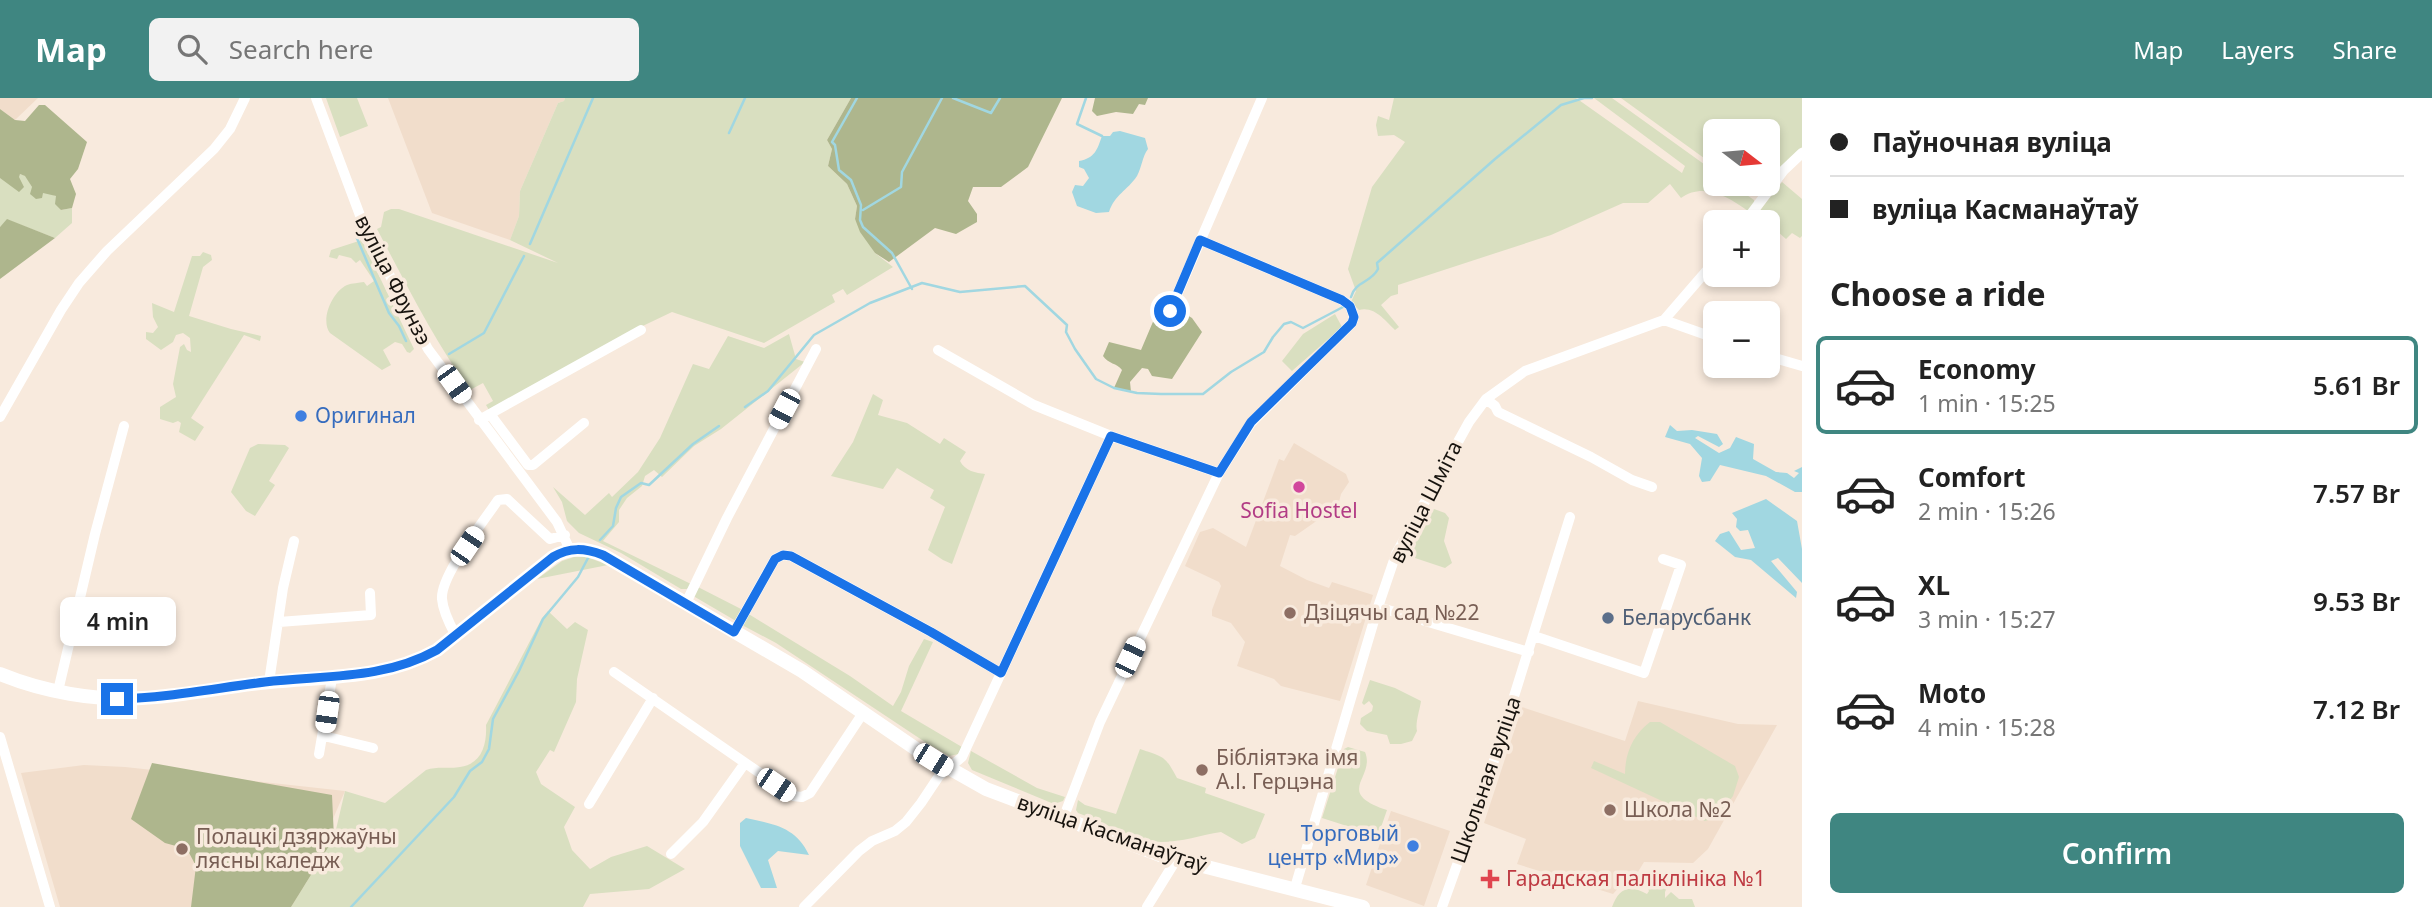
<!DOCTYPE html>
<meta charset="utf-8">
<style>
body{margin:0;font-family:"Noto Sans",sans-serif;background:#f2f2f2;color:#222;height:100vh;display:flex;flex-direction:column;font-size:26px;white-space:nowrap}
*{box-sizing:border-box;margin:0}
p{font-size:23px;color:#767676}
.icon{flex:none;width:38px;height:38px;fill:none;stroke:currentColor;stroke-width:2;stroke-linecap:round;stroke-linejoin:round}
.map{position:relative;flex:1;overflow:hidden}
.details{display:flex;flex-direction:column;background:#fff;width:630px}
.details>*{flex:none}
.banner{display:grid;align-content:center;height:154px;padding:0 28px;background:#fff}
.needle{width:46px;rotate:106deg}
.controls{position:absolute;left:1703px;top:21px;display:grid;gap:14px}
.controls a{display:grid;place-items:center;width:77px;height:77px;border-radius:10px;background:#fff;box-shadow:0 4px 10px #0003;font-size:35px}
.end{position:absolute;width:32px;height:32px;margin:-16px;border:9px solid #1a73e8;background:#fff;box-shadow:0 0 0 4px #fff}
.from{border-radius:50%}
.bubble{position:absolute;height:49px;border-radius:10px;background:#fff;box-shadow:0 4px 10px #0003;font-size:23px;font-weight:600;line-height:49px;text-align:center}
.car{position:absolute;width:21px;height:42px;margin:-21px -10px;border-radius:9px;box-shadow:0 0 5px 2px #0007;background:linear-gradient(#fff 24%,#345 0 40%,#fff 0 76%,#345 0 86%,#fff 0)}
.banner b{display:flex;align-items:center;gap:24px;height:66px;font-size:26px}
.banner b+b{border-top:2px solid #e0e0e0}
.banner i{width:18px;height:18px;background:#222}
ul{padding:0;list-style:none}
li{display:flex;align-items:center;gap:21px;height:98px;margin:0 14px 10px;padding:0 14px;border:4px solid transparent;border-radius:10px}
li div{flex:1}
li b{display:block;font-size:26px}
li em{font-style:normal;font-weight:600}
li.on{border-color:#3f8681}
li>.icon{width:63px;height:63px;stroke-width:1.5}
h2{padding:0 28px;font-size:32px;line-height:84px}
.action{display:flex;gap:14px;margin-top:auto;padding:14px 28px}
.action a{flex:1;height:80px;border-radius:10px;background:#3f8681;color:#fff;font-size:28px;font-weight:600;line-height:80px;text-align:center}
header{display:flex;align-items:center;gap:42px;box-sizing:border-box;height:98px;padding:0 35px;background:#3f8681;color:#fff}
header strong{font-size:33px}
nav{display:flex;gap:38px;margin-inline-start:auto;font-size:24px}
.search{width:490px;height:63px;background:#f2f2f2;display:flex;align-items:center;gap:18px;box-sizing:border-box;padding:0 24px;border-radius:10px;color:#767676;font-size:26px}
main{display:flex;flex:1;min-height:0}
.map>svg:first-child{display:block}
.built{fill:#f1ddcb}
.green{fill:#d9dfc0}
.forest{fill:#aeb68d}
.water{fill:#a1d7e1}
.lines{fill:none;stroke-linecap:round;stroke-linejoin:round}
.stream{stroke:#a1d7e1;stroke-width:2.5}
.street{stroke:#fff;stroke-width:10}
.secondary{stroke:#fff;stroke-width:14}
.route{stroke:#1a73e8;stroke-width:9}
.shop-dot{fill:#3f7fe0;stroke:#f8eadd;stroke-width:2.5}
.hotel-dot{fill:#d1479c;stroke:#f8eadd;stroke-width:2.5}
.education-dot{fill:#8d6e63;stroke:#f8eadd;stroke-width:2.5}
.service-dot{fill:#5c6f8a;stroke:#f8eadd;stroke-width:2.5}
.health-dot{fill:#e0444e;stroke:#f8eadd;stroke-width:2.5}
.labels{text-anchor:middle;stroke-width:7;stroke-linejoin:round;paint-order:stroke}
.street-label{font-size:21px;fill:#17130e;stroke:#f8eadd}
.shop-label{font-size:21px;fill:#366cbe;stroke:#f8eadd;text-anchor:start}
.hotel-label{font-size:21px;fill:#b23c85;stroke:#f8eadd}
.education-label{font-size:21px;fill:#785e54;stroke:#f8eadd;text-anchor:start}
.service-label{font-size:21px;fill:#4e5e75;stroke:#f8eadd;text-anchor:start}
.health-label{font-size:21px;fill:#be3a42;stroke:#f8eadd;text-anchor:start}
</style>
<header>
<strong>Map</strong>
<div class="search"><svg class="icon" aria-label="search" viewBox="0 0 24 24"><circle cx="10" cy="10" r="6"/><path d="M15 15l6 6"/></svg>Search here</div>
<nav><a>Map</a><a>Layers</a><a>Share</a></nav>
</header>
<main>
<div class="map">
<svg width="1802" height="809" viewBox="0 0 1802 809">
<rect width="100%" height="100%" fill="#f8eadd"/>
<path class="built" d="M0,0H38L15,22L0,11Z
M388,0H565L564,3L558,5L520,93L519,118L510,142L432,115Z
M1294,345L1346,376L1349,384L1341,396L1338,408L1295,438L1290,437L1280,468L1307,482L1329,490L1332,484L1373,497L1340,603L1281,588L1274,581L1237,568L1245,544L1231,525L1212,518V512L1221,488L1219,484L1185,468L1200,434L1213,430L1246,449L1279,361L1284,363Z
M1638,603L1738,626L1777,627L1708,751L1693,765L1644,764L1632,784L1622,786L1613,796L1517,766L1526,741L1484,725L1522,609L1625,643Z
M84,667L125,669L345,693L295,809H60L21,675Z
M1391,713L1450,733L1424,808L1366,787Z"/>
<path class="green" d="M326,0H357L368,28L340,39Z
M565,0H851L827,42L832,51L828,68L847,86L857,108L855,121L875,155L893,169L847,197L843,191L832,197L835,204L764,245L672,214L628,235L489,312L486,307L493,303L483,285L470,292C434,242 406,186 377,131L381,129L384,114L391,111H399L558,165L510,142L519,118L520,93L558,5L564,3Z
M1394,0H1576L1682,75L1685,68L1594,0H1612L1715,74V86H1731L1754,102V105L1748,113C1728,99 1704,84 1681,100L1670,86L1648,105H1623L1551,137L1398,187V196L1391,198L1381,207L1399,229L1395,232C1385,223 1375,208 1359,212L1351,204L1356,193L1348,171L1372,89L1405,44L1394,37L1378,38L1376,27L1378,18L1389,22Z
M1621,0H1802V49L1781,69L1758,98L1740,86H1768V33H1715V68Z
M20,76L26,78L32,89L56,98L61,112L72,110V125L55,140L8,122L0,129V80L18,79Z
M1782,84L1802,101V138L1800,140L1792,135L1786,141L1761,119H1758V115Z
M362,142L414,251L410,255L407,254L402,246L395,244L383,252L391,267L382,272L330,235C320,222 332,194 347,187C352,185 359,185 364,184L367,188L374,183L360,162L356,165L351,160L339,157L337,161L329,159L331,152Z
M203,154L211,157L212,162L203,169L189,218L231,231L261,238L260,243L244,237L191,320L204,329L195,343L179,334L181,325L178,323L173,325L160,321V309L176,299L173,286L180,249L184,246L187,252L191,254L190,240L183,235L176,237L173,244L161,252L146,241V234L153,235L158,229L153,219L152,205L174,214L192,158H200Z
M1335,216L1342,229L1292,273L1282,263L1303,236Z
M789,236L796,261L805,264L721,331L694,348L662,379L654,372L645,378L642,388L627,400L619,412V424L603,443L691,486L687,491H681L621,455L579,435L567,423L562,404L553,389L585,417L609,395L612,399L638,374L660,340L693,266L709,271L728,238L764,250Z
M873,296L883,302L878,317L907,325L940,346L944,340L966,354L960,363C965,373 976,375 985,376L952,466L943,462L928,452L945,409L930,400L934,392L897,370L883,391L831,378L853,344Z
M258,346L285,347L289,350L269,383L275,387L255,418L246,413L231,394L250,350Z
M1434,411L1445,415L1449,420L1444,443L1452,465L1445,470L1406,457L1425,416Z
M574,459H587L608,467L537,481L562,463Z
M696,488L743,512L736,523L695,499L693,498Z
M548,513L567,531L575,524L588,532L577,581L576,604L554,654L550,652L536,674L541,686L575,709L564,729L572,752L590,771L611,759L647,748L685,771L649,791L590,796L583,809H291L334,740L345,693L385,705L426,672C437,668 448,671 460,669C482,666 487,646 486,627L542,520Z
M747,515L850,578L893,608L901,594L909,568L924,541L933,544L901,613L962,649L959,656L949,658L925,644L776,545L742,527Z
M1370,582L1395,590L1421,603C1420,611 1415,625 1417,633L1412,643L1401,646H1390L1387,637L1367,633L1360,626L1361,620L1372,613L1373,608L1369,603L1364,607L1362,605Z
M1650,624H1660L1735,668L1739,679L1733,698L1717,719L1705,723L1591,670L1594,663L1625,676C1625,655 1633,637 1650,624Z
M1348,649L1365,654C1376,680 1333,694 1387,712L1378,738L1322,720L1344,651Z
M1140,651C1163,659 1165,657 1177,680L1206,690L1205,695L1265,716L1255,740L1242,746L1221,734C1201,737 1182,744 1161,744C1136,743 1102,724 1078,715L1076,712L1078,702L1085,707L1116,716Z
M971,653L1037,690L1065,699L1063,703L1054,706L972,672L968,665Z
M1662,774L1670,782L1665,794V800L1671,794L1679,801H1692L1695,809H1612C1619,790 1629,786 1647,796L1649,793L1645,784L1647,777Z"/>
<path class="forest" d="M851,0H1062L1028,69L1001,89H973L968,103L977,116V124L956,136L935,130L889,164L875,155L860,134L855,121L857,108L847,86L828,68L832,51L827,42Z
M1095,0H1148L1145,7L1139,6L1133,16L1116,14L1097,18L1092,13Z
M39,7H45L87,44L78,71L70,81L76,96L72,110L61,112L55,106L56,98L43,95L42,100L36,101L30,96L32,89L25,78L20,76L19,79L24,89L19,94L0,80V11L15,22L25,23Z
M7,121L55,140L0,181V129Z
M1179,212L1192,220L1202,234L1172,281L1152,278L1148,271L1142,270L1130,284L1131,294L1114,290L1122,272C1117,265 1108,266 1103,258L1109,244L1141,252L1155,219L1173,227Z
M152,665L332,697L334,740L291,809H191L196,768L187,751L165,745L131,721Z"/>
<path class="water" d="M1120,33L1145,40L1148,51C1142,59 1142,69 1137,78C1127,93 1115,96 1109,114L1096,115L1077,108L1072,94L1075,87L1083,88L1089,80L1084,71L1079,69V63C1095,60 1097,52 1102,38H1110L1113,34Z
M1670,327L1677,333L1692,332L1717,336L1723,346L1719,349L1698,338L1695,340L1719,355L1730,350L1736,339L1754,346L1753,361L1776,374L1787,375L1794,380L1799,375L1794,373L1802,369V394H1795L1766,378L1720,367L1710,383L1702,384L1699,378L1702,360L1690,346L1665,339Z
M1766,401L1797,423L1802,451V485L1778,460L1771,463L1797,494L1796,500L1751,462L1735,459L1715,443L1720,436L1729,433L1741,452L1755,450L1748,432L1740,433L1736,429L1737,421L1732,415Z
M746,720C774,726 796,729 809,757L778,753L768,762L777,790H761L740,748V725Z"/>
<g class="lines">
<path class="stream" d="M857,0L832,44L835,47L839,72L851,82L861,107L860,122L863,129L892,155L912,191
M953,0L991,15L1000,0
M1086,0L1077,26L1102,38
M1585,0H1592
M729,35L745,0
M863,112L901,89L902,74L942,0
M356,138L389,215L399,228L406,243
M530,146L593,0
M1351,199C1355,183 1371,185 1378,171L1377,165L1495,61L1561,7L1584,0
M449,256L484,235L524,158
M745,309L768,293L814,237L870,205L922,185L960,194L1025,188L1067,227L1066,234L1075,251L1096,281L1114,290L1137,295L1161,296H1203L1231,274L1264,254L1273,239L1284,226L1291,224L1303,230L1343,209
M600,442L613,428L616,410L621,399L641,385L649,387L693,346L719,328
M351,809L454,699L470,673L482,664L489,651L493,621L519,573L543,521L578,479L588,460"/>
<path class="street" d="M316,0L364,128L428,251L557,424L570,452
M1745,124L1784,72L1802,55
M1170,213L1262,0
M1664,222L1715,163
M938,252L1034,307L1111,338L1219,375
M1768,258L1802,268
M1486,301L1495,308L1498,314L1591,359L1632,382L1652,389
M490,316L528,367H533L584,325
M0,319L61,212L79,185L107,153L214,51L230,31L245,0
M479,322L641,232
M686,505L727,420L816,251
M1378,509L1529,554
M279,524L371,517L370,495
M734,534L775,461L783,457L791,458L931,534L1001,575
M455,536C449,525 443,513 442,501C440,478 484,423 498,402L507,401L550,441L565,437
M1534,538L1644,575L1681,467L1663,461
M614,574L793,698L802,699L810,695L863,615
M269,584L283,490L294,443
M58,593L95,436L124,328
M324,638L373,650
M0,639L50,809
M319,656L332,580
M589,706L653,600
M1063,721L1100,624L1219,375L1251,325L1352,225L1354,219L1350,208L1342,202L1200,142
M671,756L703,724L745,665
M1294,793L1378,509L1396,456L1469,324L1486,301L1525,273L1664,222L1715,240
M804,809L859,753L872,743L895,733L906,724L921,705L939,678L962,659L1111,338
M1147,809L1176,762
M1442,809L1491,672L1570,419"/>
<path class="secondary" d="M0,576C44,594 95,603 142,600C185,598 227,588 270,584C328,578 385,581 437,552L553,459C570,449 584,450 603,457L802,573L919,653L986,691L1160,757L1363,809"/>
</g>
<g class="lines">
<path class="route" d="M117,601C167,600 216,590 265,584C325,577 383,582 437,552L553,459C570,449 584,450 603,457L734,534L775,461L783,457L791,458L931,534L1001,575L1111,338L1219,375L1251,324L1352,225L1354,219L1350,208L1342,202L1200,142L1170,213"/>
</g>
<g class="shop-dot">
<circle cx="301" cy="318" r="7"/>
<circle cx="1413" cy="748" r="7"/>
</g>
<circle class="hotel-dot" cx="1299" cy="389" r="7"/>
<g class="education-dot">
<circle cx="1290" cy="515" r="7"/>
<circle cx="1202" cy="672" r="7"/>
<circle cx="1610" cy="712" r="7"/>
<circle cx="182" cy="751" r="7"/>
</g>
<circle class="service-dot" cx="1608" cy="520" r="7"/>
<path class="health-dot" d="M1486.5 770.5h7v7h7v7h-7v7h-7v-7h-7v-7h7z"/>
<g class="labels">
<g class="street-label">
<text transform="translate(393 182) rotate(63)" y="7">вуліца Фрунзэ</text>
<text transform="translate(1426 404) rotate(-63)" y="7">вуліца Шміта</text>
<text transform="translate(1486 682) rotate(-71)" y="7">Школьная вуліца</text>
<text transform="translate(1112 736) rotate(19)" y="7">вуліца Касманаўтаў</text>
</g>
<g class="shop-label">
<text x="315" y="325">Оригинал</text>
<text x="1399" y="743" text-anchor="end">Торговый<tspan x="1399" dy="24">центр «Мир»</tspan></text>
</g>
<g class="hotel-label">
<text x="1299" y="420">Sofia Hostel</text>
</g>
<g class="education-label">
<text x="1304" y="522">Дзіцячы сад №22</text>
<text x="1216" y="667">Бібліятэка імя<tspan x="1216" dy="24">А.І. Герцэна</tspan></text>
<text x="1624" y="719">Школа №2</text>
<text x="196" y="746">Полацкі дзяржаўны<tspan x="196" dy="24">лясны каледж</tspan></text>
</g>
<g class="service-label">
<text x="1622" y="527">Беларусбанк</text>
</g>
<g class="health-label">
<text x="1506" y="788">Гарадская паліклініка №1</text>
</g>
</g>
</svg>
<div class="controls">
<a><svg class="needle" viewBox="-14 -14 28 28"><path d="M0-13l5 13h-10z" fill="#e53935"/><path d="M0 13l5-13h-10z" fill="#767676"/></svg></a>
<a>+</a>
<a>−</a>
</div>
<i class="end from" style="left:1170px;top:213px"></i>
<i class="end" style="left:117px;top:601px"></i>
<div class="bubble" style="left:60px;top:499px;width:116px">4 min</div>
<i class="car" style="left:454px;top:286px;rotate:144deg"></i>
<i class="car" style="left:784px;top:311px;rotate:208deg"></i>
<i class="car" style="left:467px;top:448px;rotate:34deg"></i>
<i class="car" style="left:1130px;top:559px;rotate:25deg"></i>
<i class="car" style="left:327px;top:614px;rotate:188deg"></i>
<i class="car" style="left:933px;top:662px;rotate:122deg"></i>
<i class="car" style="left:776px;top:687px;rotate:124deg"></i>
</div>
<section class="details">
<div class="banner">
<b><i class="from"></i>Паўночная вуліца</b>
<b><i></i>вуліца Касманаўтаў</b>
</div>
<h2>Choose a ride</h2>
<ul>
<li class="on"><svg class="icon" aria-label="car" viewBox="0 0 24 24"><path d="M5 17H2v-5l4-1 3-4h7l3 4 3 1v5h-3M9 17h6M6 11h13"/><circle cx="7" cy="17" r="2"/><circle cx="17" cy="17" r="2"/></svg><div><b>Economy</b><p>1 min · 15:25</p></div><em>5.61 Br</em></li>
<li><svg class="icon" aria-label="car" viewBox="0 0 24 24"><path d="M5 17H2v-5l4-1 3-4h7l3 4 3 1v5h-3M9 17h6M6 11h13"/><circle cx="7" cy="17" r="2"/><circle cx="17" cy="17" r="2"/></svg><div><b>Comfort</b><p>2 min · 15:26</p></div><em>7.57 Br</em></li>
<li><svg class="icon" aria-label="car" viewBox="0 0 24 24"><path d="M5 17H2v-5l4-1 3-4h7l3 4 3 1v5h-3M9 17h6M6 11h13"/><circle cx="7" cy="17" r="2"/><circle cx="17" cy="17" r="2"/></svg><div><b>XL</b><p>3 min · 15:27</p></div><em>9.53 Br</em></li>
<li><svg class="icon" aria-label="car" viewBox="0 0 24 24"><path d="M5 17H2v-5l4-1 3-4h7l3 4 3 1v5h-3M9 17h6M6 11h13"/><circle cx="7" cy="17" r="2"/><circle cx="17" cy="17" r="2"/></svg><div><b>Moto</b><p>4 min · 15:28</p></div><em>7.12 Br</em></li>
</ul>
<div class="action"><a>Confirm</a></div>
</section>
</main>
